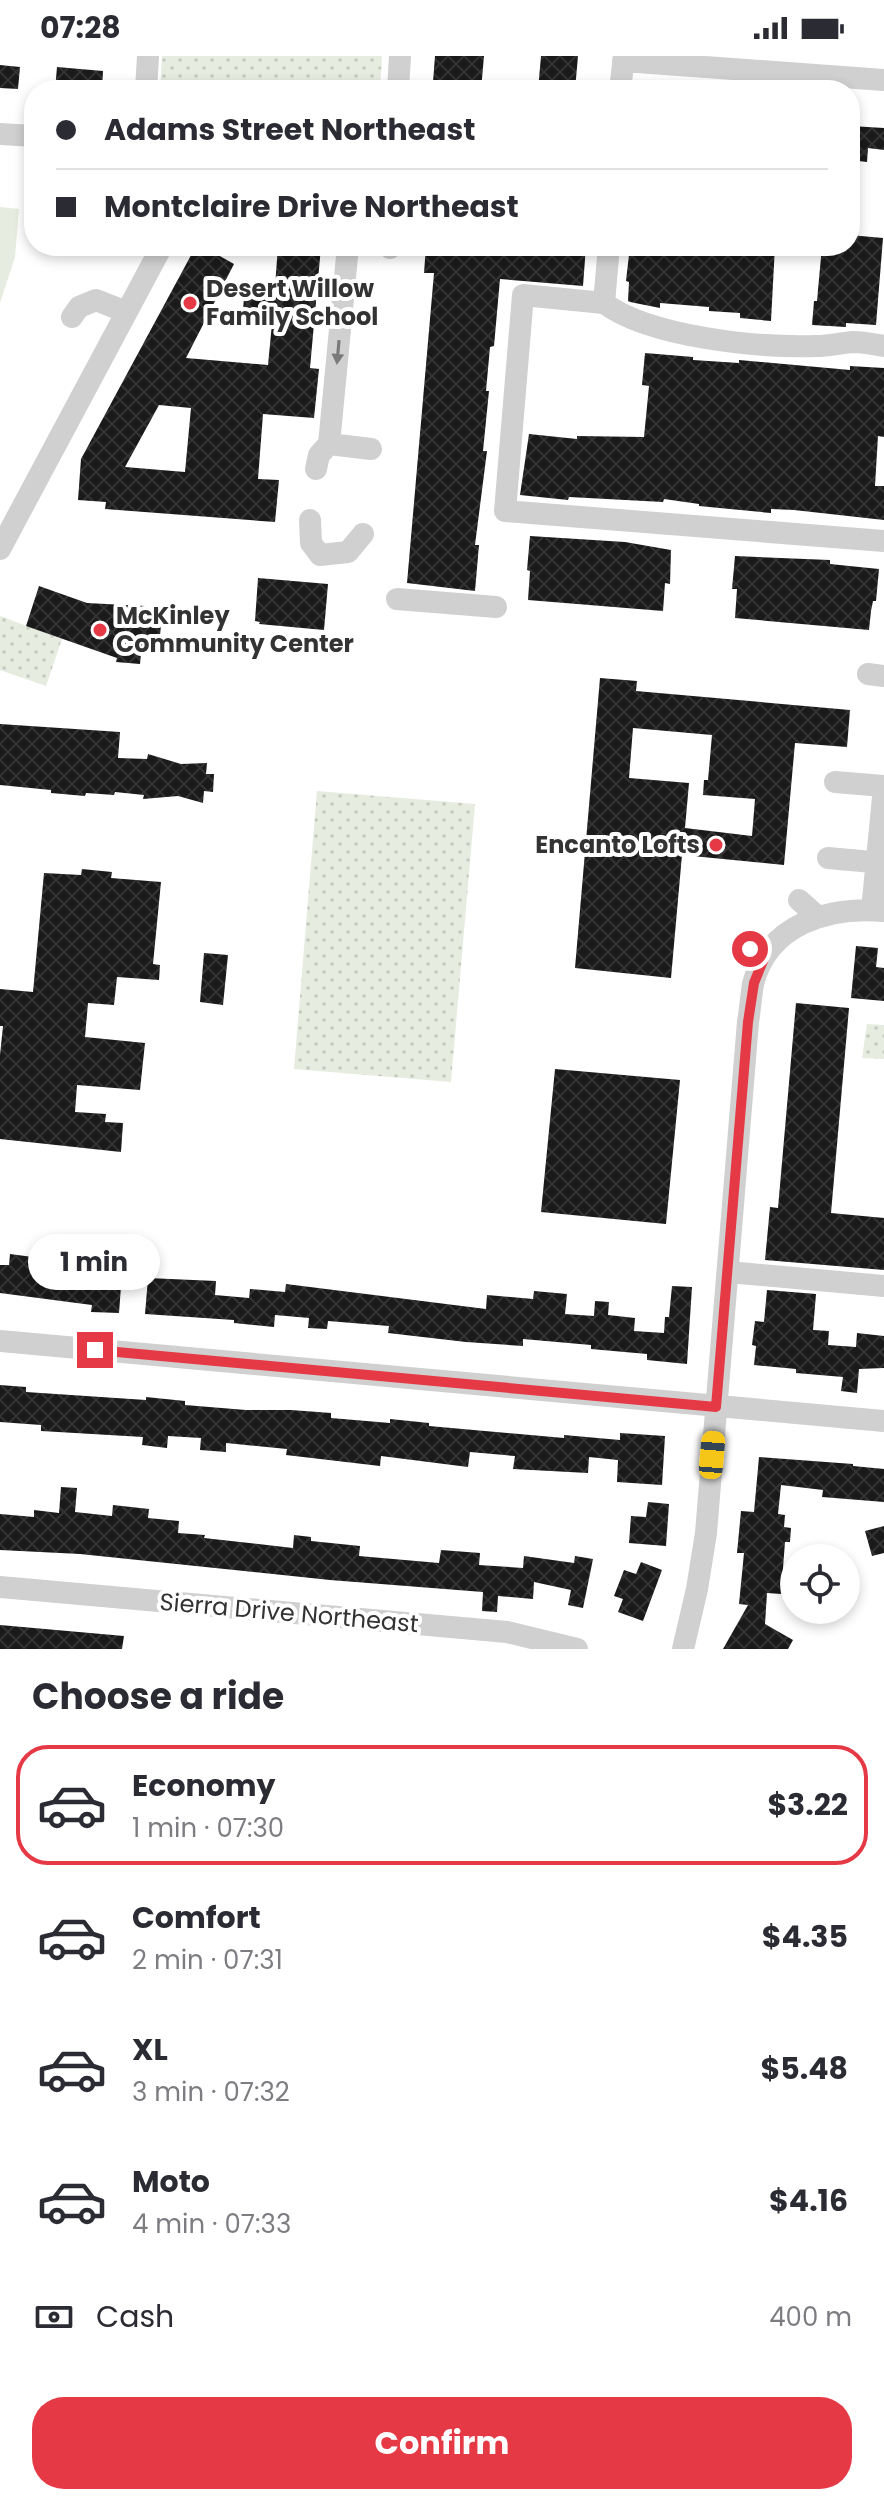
<!DOCTYPE html>
<meta charset="utf-8">
<style>
body{margin:0;font-family:Poppins,sans-serif;background:#f7f7f7;color:#2b2b33;height:100vh;display:flex;flex-direction:column;font-size:30px;white-space:nowrap}
*{box-sizing:border-box;margin:0}
p{font-size:26px;color:#7c7c81}
.icon{flex:none;width:44px;height:44px;fill:none;stroke:currentColor;stroke-width:2;stroke-linecap:round;stroke-linejoin:round}
.map{position:relative;height:1593px;overflow:hidden}
.details{display:flex;flex-direction:column;background:#fff;flex:1}
.details>*{flex:none}
.guide{position:absolute;left:24px;top:24px;width:836px;height:176px;border-radius:32px;box-shadow:0 4px 12px #0003;display:grid;align-content:center;height:176px;padding:0 32px;background:#fff}
.fabs{position:absolute;left:780px;top:1488px;display:grid;gap:16px}
.fabs a{display:grid;place-items:center;width:80px;height:80px;border-radius:50%;background:#fff;box-shadow:0 4px 12px #0003;font-size:40px}
.end{position:absolute;width:36px;height:36px;margin:-18px;border:10px solid #e63946;background:#fff;box-shadow:0 0 0 4px #fff}
.from{border-radius:50%}
.bubble{position:absolute;height:56px;border-radius:28px;background:#fff;box-shadow:0 4px 12px #0003;font-size:26px;font-weight:700;line-height:56px;text-align:center}
.car{position:absolute;width:24px;height:48px;margin:-24px -12px;border-radius:10px;box-shadow:0 0 6px 2px #0007;background:linear-gradient(#f5c518 24%,#345 0 40%,#f5c518 0 76%,#345 0 86%,#f5c518 0)}
.guide b{display:flex;align-items:center;gap:28px;height:76px;font-size:30px}
.guide b+b{border-top:2px solid #e1e1e2}
.guide i{width:20px;height:20px;background:#2b2b33}
ul{padding:0;list-style:none}
li{display:flex;align-items:center;gap:24px;height:120px;margin:0 16px 12px;padding:0 16px;border:4px solid transparent;border-radius:32px}
li div{flex:1}
li b{display:block;font-size:30px}
li em{font-style:normal;font-weight:700}
li.active{border-color:#e63946}
li>.icon{width:72px;height:72px;stroke-width:1.5}
h2{padding:0 32px;font-size:36px;line-height:96px}
.pay{display:flex;align-items:center;gap:20px;height:88px;padding:0 32px;font-size:30px}
.pay p{margin-inline-start:auto}
.action{display:flex;gap:16px;margin-top:auto;padding:16px 32px}
.action a{flex:1;height:92px;border-radius:32px;background:#e63946;color:#fff;font-size:32px;font-weight:700;line-height:92px;text-align:center}
.status{display:flex;justify-content:space-between;align-items:center;height:56px;padding:0 40px;background:#fff;direction:ltr}
.status svg{height:22px;fill:currentColor}
.map>svg:first-child{display:block}
.grass{fill:#e6ecdf}
.park{fill:url(#park-dots)}
.building{fill:url(#building-cross-hatch);fill-rule:evenodd}
.lines{fill:none;stroke-linecap:round;stroke-linejoin:round}
.minor{stroke:#d0d0d0;stroke-width:22}
.oneway{fill:#7a7a7a}
.route{stroke:#e63946;stroke-width:10}
.poi-dot{fill:#e63946;stroke:#fff;stroke-width:3}
.labels{text-anchor:middle;stroke-width:8;stroke-linejoin:round;paint-order:stroke}
.poi-label{font-size:24px;font-weight:bold;fill:#333;stroke:#fff;text-anchor:start}
.street-label{font-size:24px;fill:#333;stroke:#fff}
</style>
<div class="status"><b>07:28</b><svg viewBox="0 0 49 12"><path d="M0 12V9h3v3zM5 12V6h3v6zM10 12V3h3v9zM15 12V0h3v12zM26 1h20v11H26zM47 4h2v5h-2z"/></svg></div>
<div class="map">
<svg width="884" height="1593" viewBox="0 0 884 1593">
<defs>
<pattern id="park-dots" width="8" height="8" patternUnits="userSpaceOnUse" patternTransform="scale(2)"><rect width="8" height="8" fill="#e6ecdf"/><path d="M2 2h.1M6 6h.1" fill="none" stroke="#c6cbc0" stroke-width="1.8" stroke-linecap="round"/></pattern>
<pattern id="building-cross-hatch" width="8" height="8" patternUnits="userSpaceOnUse" patternTransform="scale(2)"><rect width="8" height="8" fill="#1a1a1a"/><path d="M0 0l8 8M0 8l8-8" fill="none" stroke="#333"/></pattern>
</defs>
<rect width="100%" height="100%" fill="#fff"/>
<path class="grass" d="M0,151L19,153L15,201L0,247Z"/>
<path class="park" d="M162,0H382L380,34H160Z
M0,560L62,583L46,630L0,614Z
M317,735L475,748L451,1026L294,1013Z
M867,968L884,969V1003L862,1002Z"/>
<path class="building" d="M435,0H484L481,34H436L437,27L433,26Z
M541,0H578L575,34H538Z
M0,9L20,11L18,33L0,32Z
M57,11L103,15L102,34H55Z
M851,70L884,72V94L868,92L867,106L850,104Z
M850,179L883,182L876,269L846,267V271L812,269L814,245H817L822,190H850Z
M196,190H202L234,208L186,302L268,309L273,257L243,255L244,241L274,244L278,190L321,191L310,312L319,313L314,362L263,358L258,423L279,424L275,466L105,453L106,446L78,444L81,403ZM159,349L191,352L185,416L125,411Z
M426,190H586L583,230L500,223L494,290L490,291L486,335H489L483,395H487L475,489H479L475,535L407,527L434,217H424Z
M630,190H696L742,194L743,190H775L771,265L740,262V257L709,255V251L660,247V252L630,246L628,245L629,226L626,225Z
M645,297L693,301V304L739,307V304L850,314V310L884,312V381L878,380L875,430H884V464L794,454L771,453V457L699,450V448L664,443L663,446L569,441L568,444L520,439L529,378L577,383V380L644,381L649,330L642,329Z
M530,480L625,486L671,494L670,528L665,527L663,555L528,544L530,515L527,514Z
M735,500L830,504V508L879,513L876,545H873L871,555L869,574L735,562L737,533H732Z
M258,522L328,528L324,574L259,568L260,566L255,565Z
M39,530L87,547L145,550L144,558L162,559L159,590L142,588L140,608L116,606L117,602L26,570Z
M600,622L637,625L636,635L850,654L847,691L795,687L784,809L682,799L671,922L575,912ZM633,672L712,679L708,724H704L703,739L755,743L752,780L685,772L689,727L629,722Z
M0,668L120,676L118,702L147,703L148,698L181,708L207,707L206,718H214L213,736L204,735L203,747L178,740L143,743L144,739L115,736L114,739L86,737L85,740L51,737V734L0,729Z
M82,813L112,816L111,822L161,826L153,908L160,909L159,924L117,921L114,949L88,947L85,981L145,987L140,1034L77,1029L75,1056L106,1058L105,1066L123,1067L121,1096L0,1083V999L3,970H0V933L33,936L44,817L81,819Z
M856,890L878,892L876,911L884,912V945L851,942Z
M204,897L228,899L223,949L200,946Z
M796,947L849,952L831,1157L884,1162V1214L765,1204L770,1151L778,1152Z
M555,1013L680,1024L666,1168L541,1156Z
M10,1198L63,1205L62,1216L94,1219V1215L122,1217L119,1257L91,1256L92,1249L0,1237V1209H9Z
M148,1222L216,1225L215,1239L249,1242L250,1233L285,1236L286,1228L486,1253L487,1239L533,1243L534,1235L567,1238L565,1258L594,1260L595,1245L609,1246L608,1259L635,1262L634,1275L664,1277L665,1261H669L672,1230L692,1231L687,1308L647,1304V1298L591,1293V1289L523,1283V1290L466,1286L388,1277L389,1270L328,1265L327,1273L308,1272L309,1262L275,1259L274,1271L234,1267V1264L145,1258Z
M767,1234L816,1238L813,1274L829,1275L828,1289L856,1291L857,1277L884,1280V1312L859,1313L857,1337L841,1335L843,1321L796,1317V1313L754,1309L756,1290L752,1289L755,1265L764,1266Z
M0,1329L26,1331V1336L146,1344V1341L185,1345V1349L246,1354H291L331,1357V1362L390,1367V1363L429,1367V1370L564,1382V1379L620,1384V1377L665,1380L662,1429L617,1426L618,1404L589,1401L588,1417L513,1413L515,1400L470,1396L468,1411L381,1400L380,1410L286,1399L287,1393L226,1387V1396L200,1394L201,1382L168,1380L167,1392L142,1389L143,1381L41,1375V1369L0,1366Z
M759,1401L853,1408V1410L884,1413V1446L822,1441L823,1434L781,1429L778,1458L785,1459L784,1471L791,1472L790,1486H785L781,1538L767,1537L765,1568L793,1584L788,1593H723L748,1549L739,1548L744,1497H737L741,1455L754,1456Z
M61,1431L77,1432L75,1456L112,1460L113,1449L149,1453L148,1462L179,1465L178,1477L205,1479L204,1482L293,1492L294,1479L311,1481V1485L360,1490L359,1500L439,1507L441,1494L480,1497L479,1509L523,1512L524,1500L574,1507L575,1500L593,1503L583,1552L568,1549L571,1534L534,1526L533,1543L498,1540L497,1556L482,1555L483,1536L330,1524L80,1498L0,1494V1458L34,1461V1454L59,1457Z
M648,1446L669,1448L666,1490L629,1487L631,1460L646,1461Z
M884,1470V1497L872,1500L865,1475Z
M641,1506L662,1514L643,1565L618,1556L623,1543L614,1540L624,1514L636,1518Z
M0,1569L124,1580L122,1593H0Z"/>
<g class="lines">
<path class="minor" d="M623,5L884,24
M146,34L148,0
M398,34L400,0
M620,34L624,0
M0,78L34,80
M609,190L604,247C649,281 759,292 816,290C828,290 841,287 853,286C863,286 874,288 884,290
M390,192V190
M604,247L523,239L505,455L884,485
M72,261L79,251L96,244L126,256
M329,388L348,190
M316,413L319,399L329,388L371,393
M310,464L311,487L320,499L348,496L363,478
M0,493L162,190
M397,543L496,551
M868,618L884,620
M835,726L884,730
M828,802L884,807
M799,844L818,861
M872,854L884,731
M728,1216L884,1230
M0,1285L884,1365
M0,1531L507,1576L577,1593
M683,1593L697,1533L706,1477L748,966C750,954 751,941 753,928C768,868 829,850 884,855"/>
</g>
<defs><path id="oneway-solid" d="M-6-.8H1V-3.2L6.5 0L1 3.2V.8H-6Z" transform="scale(2)"/></defs>
<use class="oneway" href="#oneway-solid" transform="translate(338 296) rotate(95)"/>
<g class="lines">
<path class="route" d="M95,1294L716,1351L748,966L754,927L765,900L750,893"/>
</g>
<g class="poi-dot">
<circle cx="190" cy="247" r="8"/>
<circle cx="100" cy="574" r="8"/>
<circle cx="716" cy="789" r="8"/>
</g>
<g class="labels">
<g class="poi-label">
<text x="206" y="241">Desert Willow<tspan x="206" dy="28">Family School</tspan></text>
<text x="116" y="568">McKinley<tspan x="116" dy="28">Community Center</tspan></text>
<text x="700" y="797" text-anchor="end">Encanto Lofts</text>
</g>
<g class="street-label">
<text transform="translate(289 1557) rotate(5)" y="8">Sierra Drive Northeast</text>
</g>
</g>
</svg>
<div class="fabs">
<a><svg class="icon" aria-label="locate" viewBox="0 0 24 24"><circle cx="12" cy="12" r="6"/><path d="M12 2v4M12 18v4M2 12h4M18 12h4"/></svg></a>
</div>
<i class="end from" style="left:750px;top:893px"></i>
<i class="end" style="left:95px;top:1294px"></i>
<div class="bubble" style="left:28px;top:1178px;width:132px">1 min</div>
<i class="car" style="left:712px;top:1399px;rotate:5deg"></i>
<div class="guide">
<b><i class="from"></i>Adams Street Northeast</b>
<b><i></i>Montclaire Drive Northeast</b>
</div>
</div>
<section class="details">
<h2>Choose a ride</h2>
<ul>
<li class="active"><svg class="icon" aria-label="car" viewBox="0 0 24 24"><path d="M5 17H2v-5l4-1 3-4h7l3 4 3 1v5h-3M9 17h6M6 11h13"/><circle cx="7" cy="17" r="2"/><circle cx="17" cy="17" r="2"/></svg><div><b>Economy</b><p>1 min · 07:30</p></div><em>$3.22</em></li>
<li><svg class="icon" aria-label="car" viewBox="0 0 24 24"><path d="M5 17H2v-5l4-1 3-4h7l3 4 3 1v5h-3M9 17h6M6 11h13"/><circle cx="7" cy="17" r="2"/><circle cx="17" cy="17" r="2"/></svg><div><b>Comfort</b><p>2 min · 07:31</p></div><em>$4.35</em></li>
<li><svg class="icon" aria-label="car" viewBox="0 0 24 24"><path d="M5 17H2v-5l4-1 3-4h7l3 4 3 1v5h-3M9 17h6M6 11h13"/><circle cx="7" cy="17" r="2"/><circle cx="17" cy="17" r="2"/></svg><div><b>XL</b><p>3 min · 07:32</p></div><em>$5.48</em></li>
<li><svg class="icon" aria-label="car" viewBox="0 0 24 24"><path d="M5 17H2v-5l4-1 3-4h7l3 4 3 1v5h-3M9 17h6M6 11h13"/><circle cx="7" cy="17" r="2"/><circle cx="17" cy="17" r="2"/></svg><div><b>Moto</b><p>4 min · 07:33</p></div><em>$4.16</em></li>
</ul>
<div class="pay"><svg class="icon" aria-label="cash" viewBox="0 0 24 24"><path d="M3 7h18v10H3z"/><circle cx="12" cy="12" r="2"/></svg>Cash<p>400 m</p></div>
<div class="action"><a>Confirm</a></div>
</section>
